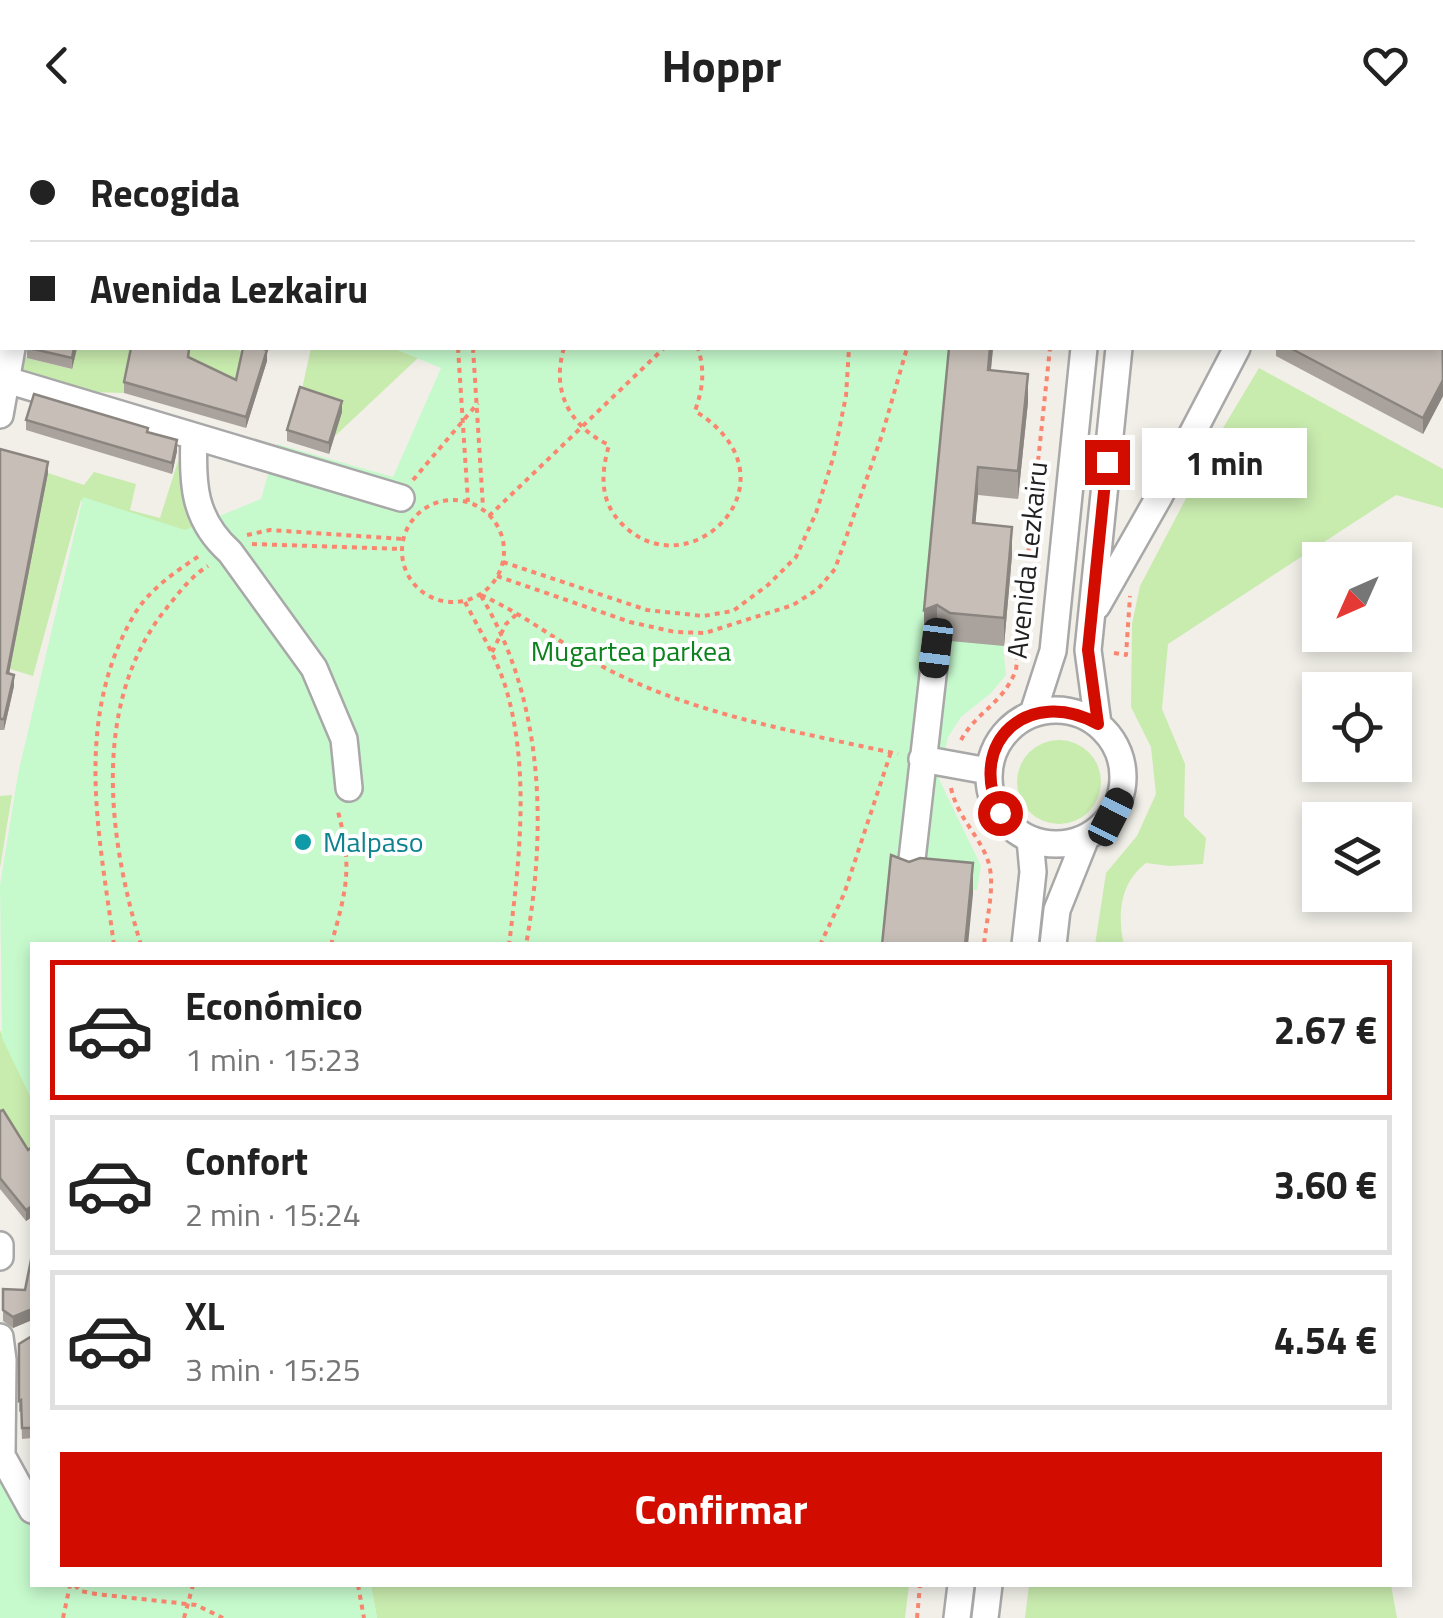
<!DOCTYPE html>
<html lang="es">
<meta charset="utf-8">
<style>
body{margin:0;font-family:"Titillium Web",sans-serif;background:#f2f2f2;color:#222;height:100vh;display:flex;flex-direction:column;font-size:38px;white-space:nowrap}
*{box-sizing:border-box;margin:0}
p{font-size:32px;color:#767676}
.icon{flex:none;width:55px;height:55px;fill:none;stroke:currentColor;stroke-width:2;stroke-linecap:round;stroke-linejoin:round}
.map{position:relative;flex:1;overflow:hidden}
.panel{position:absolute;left:30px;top:812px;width:1382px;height:645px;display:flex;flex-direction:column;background:#fff;border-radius:0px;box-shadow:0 5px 15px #0003}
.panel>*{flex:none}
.hud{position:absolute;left:0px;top:0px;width:1445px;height:220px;box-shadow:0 5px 15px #0003;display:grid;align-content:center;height:220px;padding:0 30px;background:#fff}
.needle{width:65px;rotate:225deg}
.fabs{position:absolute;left:1302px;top:412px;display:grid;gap:20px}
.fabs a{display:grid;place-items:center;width:110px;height:110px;border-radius:0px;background:#fff;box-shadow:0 5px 15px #0003;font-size:50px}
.end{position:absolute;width:45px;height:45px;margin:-22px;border:12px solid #d20d00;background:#fff;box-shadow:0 0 0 5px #fff}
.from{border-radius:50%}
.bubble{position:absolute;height:70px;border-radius:0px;background:#fff;box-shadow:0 5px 15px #0003;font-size:32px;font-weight:700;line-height:70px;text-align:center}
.car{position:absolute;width:30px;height:60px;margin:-30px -15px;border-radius:12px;box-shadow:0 0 8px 2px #0007;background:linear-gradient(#222 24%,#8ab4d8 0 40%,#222 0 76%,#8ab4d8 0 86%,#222 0)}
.hud b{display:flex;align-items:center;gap:35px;height:95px;font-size:38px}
.hud b+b{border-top:2px solid #e0e0e0}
.hud i{width:25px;height:25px;background:#222}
ul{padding:18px 0 0;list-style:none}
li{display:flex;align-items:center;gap:30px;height:140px;margin:0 20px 15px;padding:0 10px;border:5px solid #e0e0e0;border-radius:0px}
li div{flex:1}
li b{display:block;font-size:38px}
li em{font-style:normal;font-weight:700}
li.active{border-color:#d20d00}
li>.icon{width:90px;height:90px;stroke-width:1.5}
.action{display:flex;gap:20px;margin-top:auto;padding:20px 30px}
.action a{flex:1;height:115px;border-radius:0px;background:#d20d00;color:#fff;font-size:40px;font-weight:700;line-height:115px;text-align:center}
header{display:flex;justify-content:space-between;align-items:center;height:130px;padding:0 30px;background:#fff;font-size:45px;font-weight:700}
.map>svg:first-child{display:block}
.grass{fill:#c8ebae}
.park{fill:#c6facd}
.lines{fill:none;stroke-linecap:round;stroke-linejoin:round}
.minor-casing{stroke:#a8a8a8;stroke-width:30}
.path{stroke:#fb8670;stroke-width:4;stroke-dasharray:5 5;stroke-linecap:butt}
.minor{stroke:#fff;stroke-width:25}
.wall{fill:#aaa39d}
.shaded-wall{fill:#8b8580}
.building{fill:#c6beb7;stroke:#8b8580;stroke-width:2.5}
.route{stroke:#d20d00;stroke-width:12}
.culture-dot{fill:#0f9aa8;stroke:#fff;stroke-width:4}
.labels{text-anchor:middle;stroke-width:8;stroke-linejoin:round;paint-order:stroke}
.street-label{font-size:28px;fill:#212121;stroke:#fff}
.park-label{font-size:28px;fill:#0b831d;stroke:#fff}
.culture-label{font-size:28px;fill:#0d838f;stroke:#fff;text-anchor:start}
</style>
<header><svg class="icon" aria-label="back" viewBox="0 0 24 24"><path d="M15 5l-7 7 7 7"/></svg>Hoppr<svg class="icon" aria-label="heart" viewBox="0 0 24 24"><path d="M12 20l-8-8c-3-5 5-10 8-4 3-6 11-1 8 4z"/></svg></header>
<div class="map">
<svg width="1443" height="1488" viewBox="0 0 1443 1488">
<rect width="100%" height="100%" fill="#f1efe8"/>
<path class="grass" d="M77,218H134L124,263L92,262L19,240L23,227L71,239Z
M148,218H230L244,222L236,261Z
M311,218H393L418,228L335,306L300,268Z
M1259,238L1443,339V378L1396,365L1168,514L1162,579L1185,634L1184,686L1206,708L1203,734L1170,736L1146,733C1120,753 1117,784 1124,815H1095L1106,743L1137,706L1156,664L1151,617L1131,577L1132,494L1140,456L1223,298Z
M179,328L205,413L81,370L33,546L10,539L48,343L84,355L94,342L136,354L130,380L160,388Z
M1017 652a42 42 0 1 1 84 0a42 42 0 1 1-84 0Z
M12,665L0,738V666Z
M0,900L32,970V1019L20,1018L0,985Z
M371,1455H909L905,1488H377Z
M1029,1455H1391L1397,1488H1025Z"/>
<path class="park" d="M240,0H973L239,2Z
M393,218H952L923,508L1003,515L1006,545L991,563L961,587L948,607L939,649L981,736L977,760L887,755L881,815H32V970L2,908L0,755L18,644L83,367L185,400L261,369L277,314L393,347L441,238Z
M0,1324L32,1380V1455H371L377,1488H0Z"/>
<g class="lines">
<defs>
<path id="minor" d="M56,2V0
M1107,2V0
M1140,2L1141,0
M1348,2L1349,0
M0,40L2,41
M0,112L2,113
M0,248L401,368
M0,285L12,218
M194,307C192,353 193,389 230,422L314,538L344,609L349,658
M1097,476L1159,367L1237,218
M989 647a67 67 0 1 1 134 0a67 67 0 1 1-134 0Z
M1033,583L1053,521L1084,218
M1098,594L1088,520L1119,218
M922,629L988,641
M910,747L936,519
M1025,815L1033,742L1030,709
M1053,815L1057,780L1085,710
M0,1115V1127
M0,1207L3,1230L2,1324
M0,1322L32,1380
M957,1488L961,1455
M985,1488L989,1455"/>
</defs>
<use href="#minor" class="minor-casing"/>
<path class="path" d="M403,0L404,2
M835,0L836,2
M921,0V2
M463,2V0
M493,2V0
M1072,2V0
M1375,2L1377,0
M458,218L468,372
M473,218L483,377
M564,218C551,260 569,296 609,315C601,343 599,371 622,394C690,463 805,349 695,281C703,258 705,241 698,218
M413,350L478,273
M402 421a51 51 0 1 1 102 0a51 51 0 1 1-102 0Z
M489,386L664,218
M247,405L270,400L403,409
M252,414L402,419
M503,432L647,480L703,486L733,481L768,455L796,427L816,383L834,325L846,266L849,218
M497,446L630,492L675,502L705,503L793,475L818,459L835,439L882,305L907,218
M481,465C530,487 571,522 619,545C707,587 803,603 898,624
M481,466C544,570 547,698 526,815
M465,472C480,501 498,530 507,562C530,643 519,734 509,815
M492,522L506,494L518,483
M1114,523L1126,525L1130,466
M961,610C977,581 1002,575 1016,540L1050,218
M951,658C957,686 977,703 987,728C997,753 986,789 984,815
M114,815C99,703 73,590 134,485C149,459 178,440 202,424
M141,815C108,708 91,574 165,480C177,465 191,446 208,436
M331,815C347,759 353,736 337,678
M820,815L844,764L891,622
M75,1455L80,1461L96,1464L196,1475L223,1488
M358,1455L364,1488
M63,1488L70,1455
M184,1488L193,1455
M917,1488L920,1455"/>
<use href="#minor" class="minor"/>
</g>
<path class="wall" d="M1443,154V266L1423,304L1276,226V218H1442Z
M27,218H77L72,239L27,228Z
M949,218H993L991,240L1028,272L1018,369L978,365L975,394L1012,425L1004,516L950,511L937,503L924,508Z
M189,228L236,250L267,231L246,298L124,263V252Z
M342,282L329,324L287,311V300Z
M26,290L148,303L177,321L172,344L26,300Z
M0,319L48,343L9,544L14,556L4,600H0Z
M0,981L28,1020L32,1017V1087L26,1091L0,1059Z
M3,1159L32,1190L13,1198L3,1191Z
M32,1206V1308L22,1309L21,1281L19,1282V1214Z"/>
<path class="shaded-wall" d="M74,218H77L72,239V228Z
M990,218H993L988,268V240Z
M267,220V231L246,298V287Z
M1028,244V272L1018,369V341Z
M1443,250V266L1423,304V288Z
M342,271V282L329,324V313Z
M177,310V321L172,344V333Z
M48,332V343L7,554V543Z
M978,337V365L973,421V393Z
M1012,397V425L1004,516V488Z
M937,475V503L924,508V480Z
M14,545V556L4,600V589Z
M973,733V764L968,815H965Z
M32,1076V1087L26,1091V1080Z
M32,1179V1190L13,1198V1187Z"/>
<path class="building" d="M0,0H36L35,2H2V13H0Z
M970,0H1052V2H969Z
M1195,0H1265L1264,2H1194Z
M1387,0H1443L1442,31V2H1386Z
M0,43H2V80H0Z
M1442,153L1443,250L1423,288L1290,218H1442Z
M0,161L2,162V184H0Z
M29,218H74L72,228Z
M131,218H184L189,219L188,227L236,250L243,218H261L267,220L246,287L124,252Z
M949,218H990L988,240L1028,244L1018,341L978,337L973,393L1012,397L1004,488L950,483L937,475L924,480Z
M300,257L342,271L329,313L287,300Z
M34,264L148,298L147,302L177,310L172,333L26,290Z
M0,319L48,332L7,543L14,545L4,589H0Z
M891,725L909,732L920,728L973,733L965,815H882Z
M3,980L28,1020L32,1017V1076L26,1080L0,1048V981Z
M32,1125V1179L13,1187L3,1180V1159L25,1160Z
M32,1206V1298H22L21,1270L19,1271V1214Z"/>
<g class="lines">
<path class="route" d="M1000,683C966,611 1029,556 1098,594L1088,520L1107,332"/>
</g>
<circle class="culture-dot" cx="303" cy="712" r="10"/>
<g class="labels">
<g class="street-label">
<text transform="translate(1027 430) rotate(-84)" y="10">Avenida Lezkairu</text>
</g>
<g class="park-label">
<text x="631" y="531">Mugartea parkea</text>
</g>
<g class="culture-label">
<text x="323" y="722">Malpaso</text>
</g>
</g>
</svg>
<div class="fabs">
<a><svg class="needle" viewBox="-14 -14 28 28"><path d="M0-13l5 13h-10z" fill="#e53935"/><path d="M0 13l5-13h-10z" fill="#767676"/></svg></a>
<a><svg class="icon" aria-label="locate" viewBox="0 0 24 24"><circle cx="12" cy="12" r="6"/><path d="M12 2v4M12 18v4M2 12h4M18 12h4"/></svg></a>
<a><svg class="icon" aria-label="layers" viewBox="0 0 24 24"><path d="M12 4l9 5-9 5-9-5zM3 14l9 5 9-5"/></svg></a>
</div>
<i class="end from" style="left:1000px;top:683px"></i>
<i class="end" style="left:1107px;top:332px"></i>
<div class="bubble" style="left:1142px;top:298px;width:165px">1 min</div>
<i class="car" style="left:936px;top:518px;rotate:187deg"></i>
<i class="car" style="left:1111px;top:687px;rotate:27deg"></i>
<div class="hud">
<b><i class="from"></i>Recogida</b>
<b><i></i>Avenida Lezkairu</b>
</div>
<section class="panel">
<ul>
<li class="active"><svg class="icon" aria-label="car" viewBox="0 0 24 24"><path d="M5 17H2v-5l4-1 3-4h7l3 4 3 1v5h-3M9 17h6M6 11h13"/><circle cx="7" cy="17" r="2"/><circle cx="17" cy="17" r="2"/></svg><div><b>Económico</b><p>1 min · 15:23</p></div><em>2.67 €</em></li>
<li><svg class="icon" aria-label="car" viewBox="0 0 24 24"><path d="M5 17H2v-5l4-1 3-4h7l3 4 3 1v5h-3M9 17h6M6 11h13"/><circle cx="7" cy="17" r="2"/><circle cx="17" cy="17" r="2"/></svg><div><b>Confort</b><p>2 min · 15:24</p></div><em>3.60 €</em></li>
<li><svg class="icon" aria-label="car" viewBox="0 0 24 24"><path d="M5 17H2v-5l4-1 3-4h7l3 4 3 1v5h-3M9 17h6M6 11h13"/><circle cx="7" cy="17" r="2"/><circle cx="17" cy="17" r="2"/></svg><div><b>XL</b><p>3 min · 15:25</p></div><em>4.54 €</em></li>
</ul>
<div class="action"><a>Confirmar</a></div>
</section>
</div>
